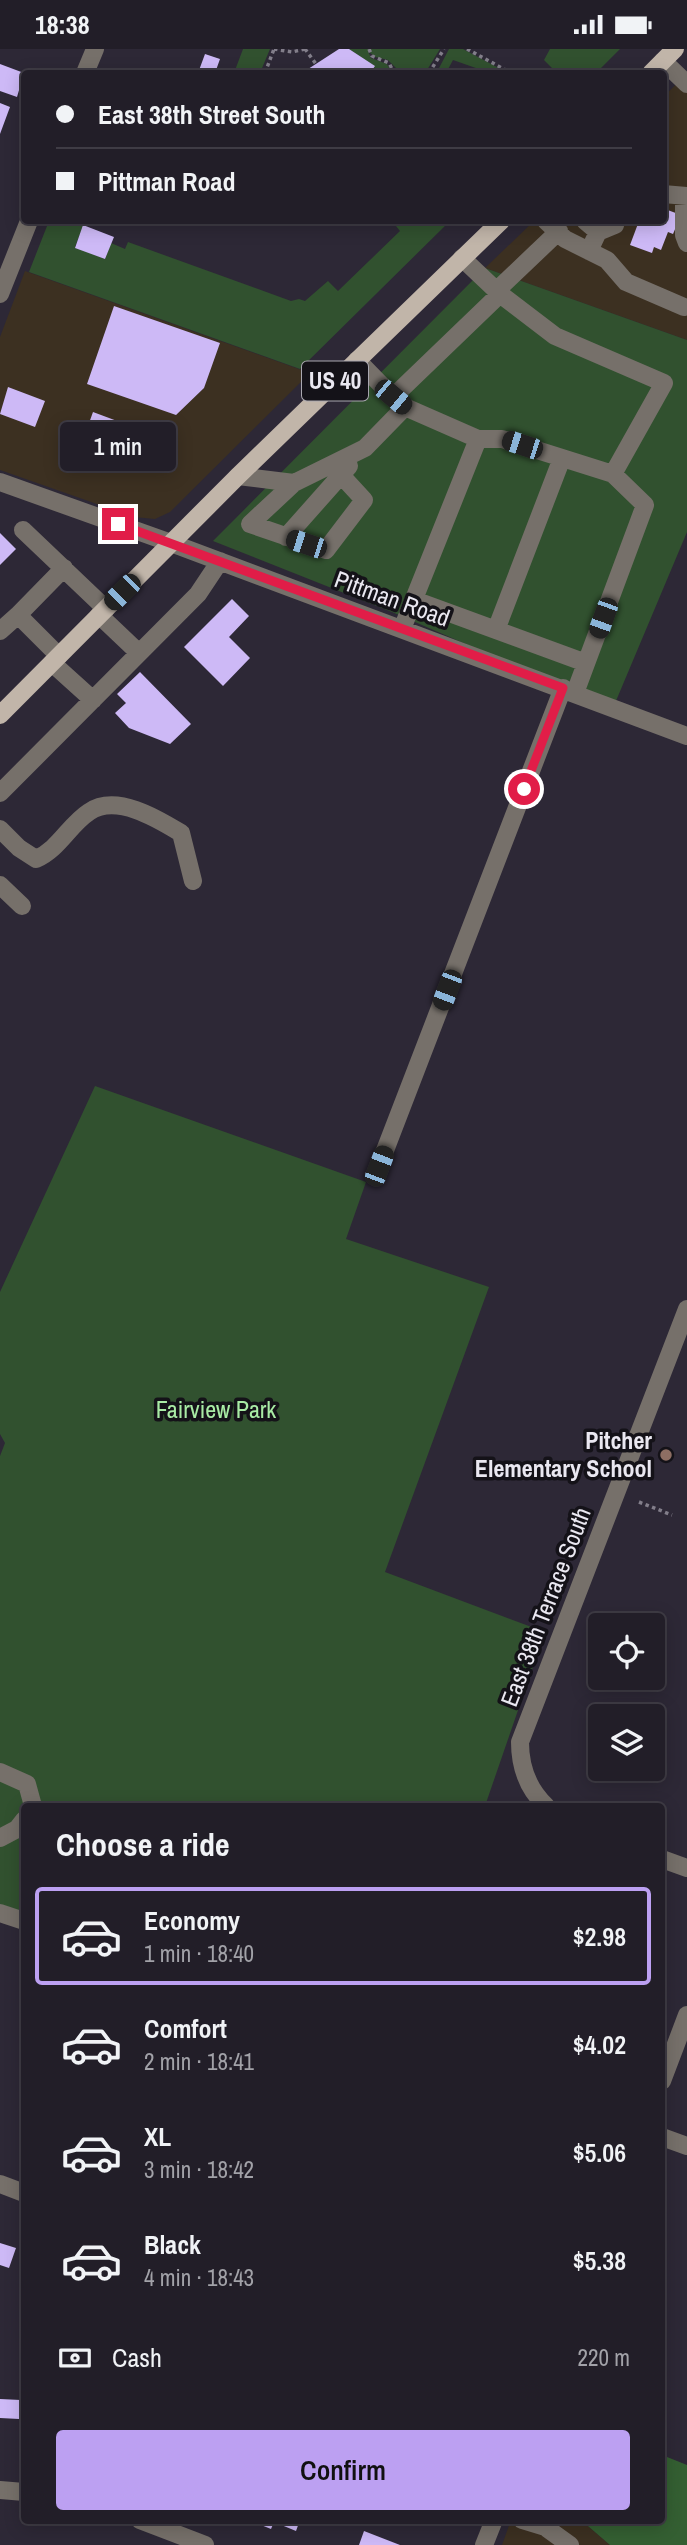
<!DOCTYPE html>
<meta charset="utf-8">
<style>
body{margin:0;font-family:"Archivo Narrow",sans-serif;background:#2a2730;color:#f1f3f6;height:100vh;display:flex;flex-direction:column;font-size:26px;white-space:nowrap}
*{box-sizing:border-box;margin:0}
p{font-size:23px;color:#a2a2a8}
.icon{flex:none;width:38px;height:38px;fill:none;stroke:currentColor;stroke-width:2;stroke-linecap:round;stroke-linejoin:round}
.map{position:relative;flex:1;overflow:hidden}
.sheet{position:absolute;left:21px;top:1754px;width:644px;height:721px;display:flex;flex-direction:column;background:#221e28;border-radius:7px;box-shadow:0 4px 18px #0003,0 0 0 2px #3f3c45}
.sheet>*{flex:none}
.hud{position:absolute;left:21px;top:21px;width:646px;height:154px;border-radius:7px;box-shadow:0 4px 18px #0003,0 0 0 2px #3f3c45;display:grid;align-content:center;height:154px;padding:0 35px;background:#221e28}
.tools{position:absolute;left:588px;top:1564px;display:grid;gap:14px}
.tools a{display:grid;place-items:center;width:77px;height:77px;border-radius:7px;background:#221e28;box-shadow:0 4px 18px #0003,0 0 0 2px #3f3c45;font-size:35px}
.end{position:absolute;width:32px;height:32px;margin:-16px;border:9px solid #e11d48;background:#fff;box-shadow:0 0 0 4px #fff}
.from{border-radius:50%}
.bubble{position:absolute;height:49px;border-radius:7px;background:#221e28;box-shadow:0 4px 18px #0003,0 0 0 2px #3f3c45;font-size:23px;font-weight:600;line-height:49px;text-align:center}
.car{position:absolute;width:21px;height:42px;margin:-21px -10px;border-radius:9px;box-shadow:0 0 5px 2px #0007;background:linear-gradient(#222 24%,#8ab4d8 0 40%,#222 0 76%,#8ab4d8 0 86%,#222 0)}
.hud b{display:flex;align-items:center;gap:24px;height:66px;font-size:26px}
.hud b+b{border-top:2px solid #3f3c45}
.hud i{width:18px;height:18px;background:#f1f3f6}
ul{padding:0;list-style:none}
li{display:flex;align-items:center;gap:21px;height:98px;margin:0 14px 10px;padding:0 21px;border:4px solid transparent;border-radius:7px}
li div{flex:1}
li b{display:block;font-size:26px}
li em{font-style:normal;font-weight:600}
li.current{border-color:#bca0f2}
li>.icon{width:63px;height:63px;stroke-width:1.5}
h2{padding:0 35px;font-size:32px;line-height:84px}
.pay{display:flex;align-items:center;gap:18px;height:77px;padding:0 35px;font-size:26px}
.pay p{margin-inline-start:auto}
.primary-button{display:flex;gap:14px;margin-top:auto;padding:14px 35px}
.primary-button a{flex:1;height:80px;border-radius:7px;background:#bca0f2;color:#111;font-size:28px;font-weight:600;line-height:80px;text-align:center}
.status{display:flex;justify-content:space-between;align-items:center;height:49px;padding:0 35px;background:#221e28;direction:ltr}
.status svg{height:19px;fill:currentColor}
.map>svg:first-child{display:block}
.commercial{fill:#3c3021}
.green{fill:#31512f}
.forest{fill:#345f32}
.building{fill:#cdb9f6}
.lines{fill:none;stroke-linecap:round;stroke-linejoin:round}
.path{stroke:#827e8a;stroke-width:3.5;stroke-dasharray:3.5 3.5;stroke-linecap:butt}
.minor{stroke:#76706a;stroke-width:18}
.major{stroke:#c1b5a9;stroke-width:18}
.route{stroke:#e11d48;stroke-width:9}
.education-dot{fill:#8d6e63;stroke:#141218;stroke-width:2.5}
.labels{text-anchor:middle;stroke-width:7;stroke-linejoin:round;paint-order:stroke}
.shield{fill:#141218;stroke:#aaa8b0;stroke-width:2}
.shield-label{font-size:23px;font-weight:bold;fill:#eae8f1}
.street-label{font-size:24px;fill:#eae8f1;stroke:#141218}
.park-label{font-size:24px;fill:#a9eca5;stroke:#141218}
.poi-label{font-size:24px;font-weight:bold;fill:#eae8f1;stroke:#141218;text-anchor:end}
</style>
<div class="status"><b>18:38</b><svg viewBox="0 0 49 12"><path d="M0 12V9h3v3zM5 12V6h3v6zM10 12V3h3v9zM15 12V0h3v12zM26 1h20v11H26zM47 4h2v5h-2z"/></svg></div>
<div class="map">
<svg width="687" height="2496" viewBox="0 0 687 2496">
<rect width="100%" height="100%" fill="#2d2836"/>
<path class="commercial" d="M687,25V291L485,219L534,172H663V48Z
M25,222L310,324L170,463L155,470L134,468L0,421V288Z
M511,2471H581L610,2496H502Z"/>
<path class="green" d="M243,0H270L260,24H234Z
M349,0H440L427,21L399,22L388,11L375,8L368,2L371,9L387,15L392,24H370L374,17Z
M449,0H463L508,24H490L453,11L446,24L438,21Z
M550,0H620L596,24H557L544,11Z
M49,172H85L75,198L105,210L111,194L125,200L128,193L291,252L299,250L305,252L328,232L338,242L400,182L392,172H450L300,320L29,223Z
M485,219L687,291V483L613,659L392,563L213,492Z
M95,1037L366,1133L346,1190L489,1238L385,1523L545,1583L485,1757H24V1872L0,1864V1407L5,1394L0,1385V1243Z"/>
<path class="forest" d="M662,2406L687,2416V2496H610L581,2471H662Z"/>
<path class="building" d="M339,0H349L375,17L370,24H307L305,22Z
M205,5L220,10L215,24H198Z
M0,15L24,24L17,48L0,42Z
M0,54L10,58L0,85Z
M665,160L681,166L673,185L668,183L661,201L654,198L652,204L630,196L639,172H663Z
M83,176L114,188L105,210L75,199Z
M114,257L220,294L204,339L176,366L87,335Z
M8,338L45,352L35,378L0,365Z
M93,363L152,385L143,410L84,388Z
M0,484L16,500L0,516Z
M232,550L249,567L229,588L250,609L223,637L184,598Z
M140,623L191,675L170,695L129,679L115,664L126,654L117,645Z
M0,2194L16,2199L9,2219L0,2216Z
M0,2350L21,2351L19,2370L0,2369Z
M263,2471H300L296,2482L274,2473L271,2480L261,2476Z
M364,2482L400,2496H359Z"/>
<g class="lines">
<path class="path" d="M274,0L292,3L305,0
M305,0L316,15
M369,0L372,7L389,14L394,24
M467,0L511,24
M265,24L274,0
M409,24H418
M429,24L444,0
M639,1453L672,1466"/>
<path class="minor" d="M663,12L687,35
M85,24L95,0
M663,145L687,147
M684,147V186L687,194
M546,172L565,190L607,211L626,233L684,258
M585,172L598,183L589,202
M598,183L615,176L616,172
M462,209L500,245
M496,242L559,182
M0,245L29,172
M357,311L393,348L500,245L555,287L664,334L613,425L645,456L575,644
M478,390H502L613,425
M238,427L294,434L365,399L405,358L478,390L402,580
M0,433L171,494L687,687
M294,434L250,475L326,501L364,451L341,426
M23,481L106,560
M286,488L349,417
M414,551L496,581L562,409
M99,566L139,604
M496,581L586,614
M0,582L18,566
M59,607L18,566L64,519
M52,614L93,651
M0,744L198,545L220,512
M0,780L19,799L36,810C59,800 69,776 89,763C116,744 158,770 181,784L193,832
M0,836L22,857
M379,1117L563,639
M0,1723L27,1735L33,1757
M546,1757C528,1740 520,1717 520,1693L687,1260
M0,1789L17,1780L24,1771
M662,1810L687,1819
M0,1864L24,1872
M662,2032L687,1966
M662,2088L687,2097
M0,2135L24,2144
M0,2441L24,2443
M140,2471L205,2496
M522,2471L545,2478L570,2496
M484,2496L494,2471"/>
<path class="major" d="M651,24L675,0
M0,666L238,427L501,172"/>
</g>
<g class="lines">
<path class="route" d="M118,475L563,639L524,740"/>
</g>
<circle class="education-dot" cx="666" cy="1406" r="7"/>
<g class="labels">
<rect class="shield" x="302" y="312.5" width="66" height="39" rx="5"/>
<g class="shield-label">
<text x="335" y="340">US 40</text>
</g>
<g class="street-label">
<text transform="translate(392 550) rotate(20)" y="8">Pittman Road</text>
<text transform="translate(546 1558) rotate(-69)" y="8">East 38th Terrace South</text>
</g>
<g class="park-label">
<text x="216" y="1369">Fairview Park</text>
</g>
<g class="poi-label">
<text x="652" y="1400">Pitcher<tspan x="652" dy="28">Elementary School</tspan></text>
</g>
</g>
</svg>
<div class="tools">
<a><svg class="icon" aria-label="locate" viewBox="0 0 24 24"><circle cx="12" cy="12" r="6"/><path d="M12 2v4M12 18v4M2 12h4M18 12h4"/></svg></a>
<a><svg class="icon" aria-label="layers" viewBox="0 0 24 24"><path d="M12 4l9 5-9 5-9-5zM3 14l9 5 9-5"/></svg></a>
</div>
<i class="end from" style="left:524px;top:740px"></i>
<i class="end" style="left:118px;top:475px"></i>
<div class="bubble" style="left:60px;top:373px;width:116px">1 min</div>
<i class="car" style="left:393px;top:348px;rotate:130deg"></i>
<i class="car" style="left:522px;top:396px;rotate:288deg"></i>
<i class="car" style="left:306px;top:495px;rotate:288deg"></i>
<i class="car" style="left:122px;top:543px;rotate:225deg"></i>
<i class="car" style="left:603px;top:569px;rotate:200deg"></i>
<i class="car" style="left:447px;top:941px;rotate:201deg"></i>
<i class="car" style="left:379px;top:1117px;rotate:21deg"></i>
<div class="hud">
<b><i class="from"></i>East 38th Street South</b>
<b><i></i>Pittman Road</b>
</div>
<section class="sheet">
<h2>Choose a ride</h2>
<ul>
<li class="current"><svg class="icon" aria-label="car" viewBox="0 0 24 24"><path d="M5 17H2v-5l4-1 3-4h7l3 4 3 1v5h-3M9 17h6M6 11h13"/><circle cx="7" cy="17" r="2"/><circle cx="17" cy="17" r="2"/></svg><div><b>Economy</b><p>1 min · 18:40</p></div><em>$2.98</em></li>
<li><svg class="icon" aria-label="car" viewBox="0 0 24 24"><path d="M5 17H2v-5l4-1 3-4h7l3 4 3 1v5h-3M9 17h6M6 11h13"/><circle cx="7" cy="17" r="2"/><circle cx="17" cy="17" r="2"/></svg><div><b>Comfort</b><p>2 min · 18:41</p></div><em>$4.02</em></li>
<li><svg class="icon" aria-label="car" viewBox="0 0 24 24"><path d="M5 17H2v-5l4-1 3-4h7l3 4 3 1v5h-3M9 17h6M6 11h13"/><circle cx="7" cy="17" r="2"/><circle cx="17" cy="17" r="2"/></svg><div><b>XL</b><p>3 min · 18:42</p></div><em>$5.06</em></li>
<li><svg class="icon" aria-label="car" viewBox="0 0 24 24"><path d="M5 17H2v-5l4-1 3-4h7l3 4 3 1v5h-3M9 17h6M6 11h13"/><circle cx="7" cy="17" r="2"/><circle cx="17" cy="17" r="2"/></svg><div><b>Black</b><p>4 min · 18:43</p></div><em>$5.38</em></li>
</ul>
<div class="pay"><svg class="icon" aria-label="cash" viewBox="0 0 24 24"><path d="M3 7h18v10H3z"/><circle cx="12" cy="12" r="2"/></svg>Cash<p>220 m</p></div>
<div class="primary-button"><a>Confirm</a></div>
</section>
</div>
